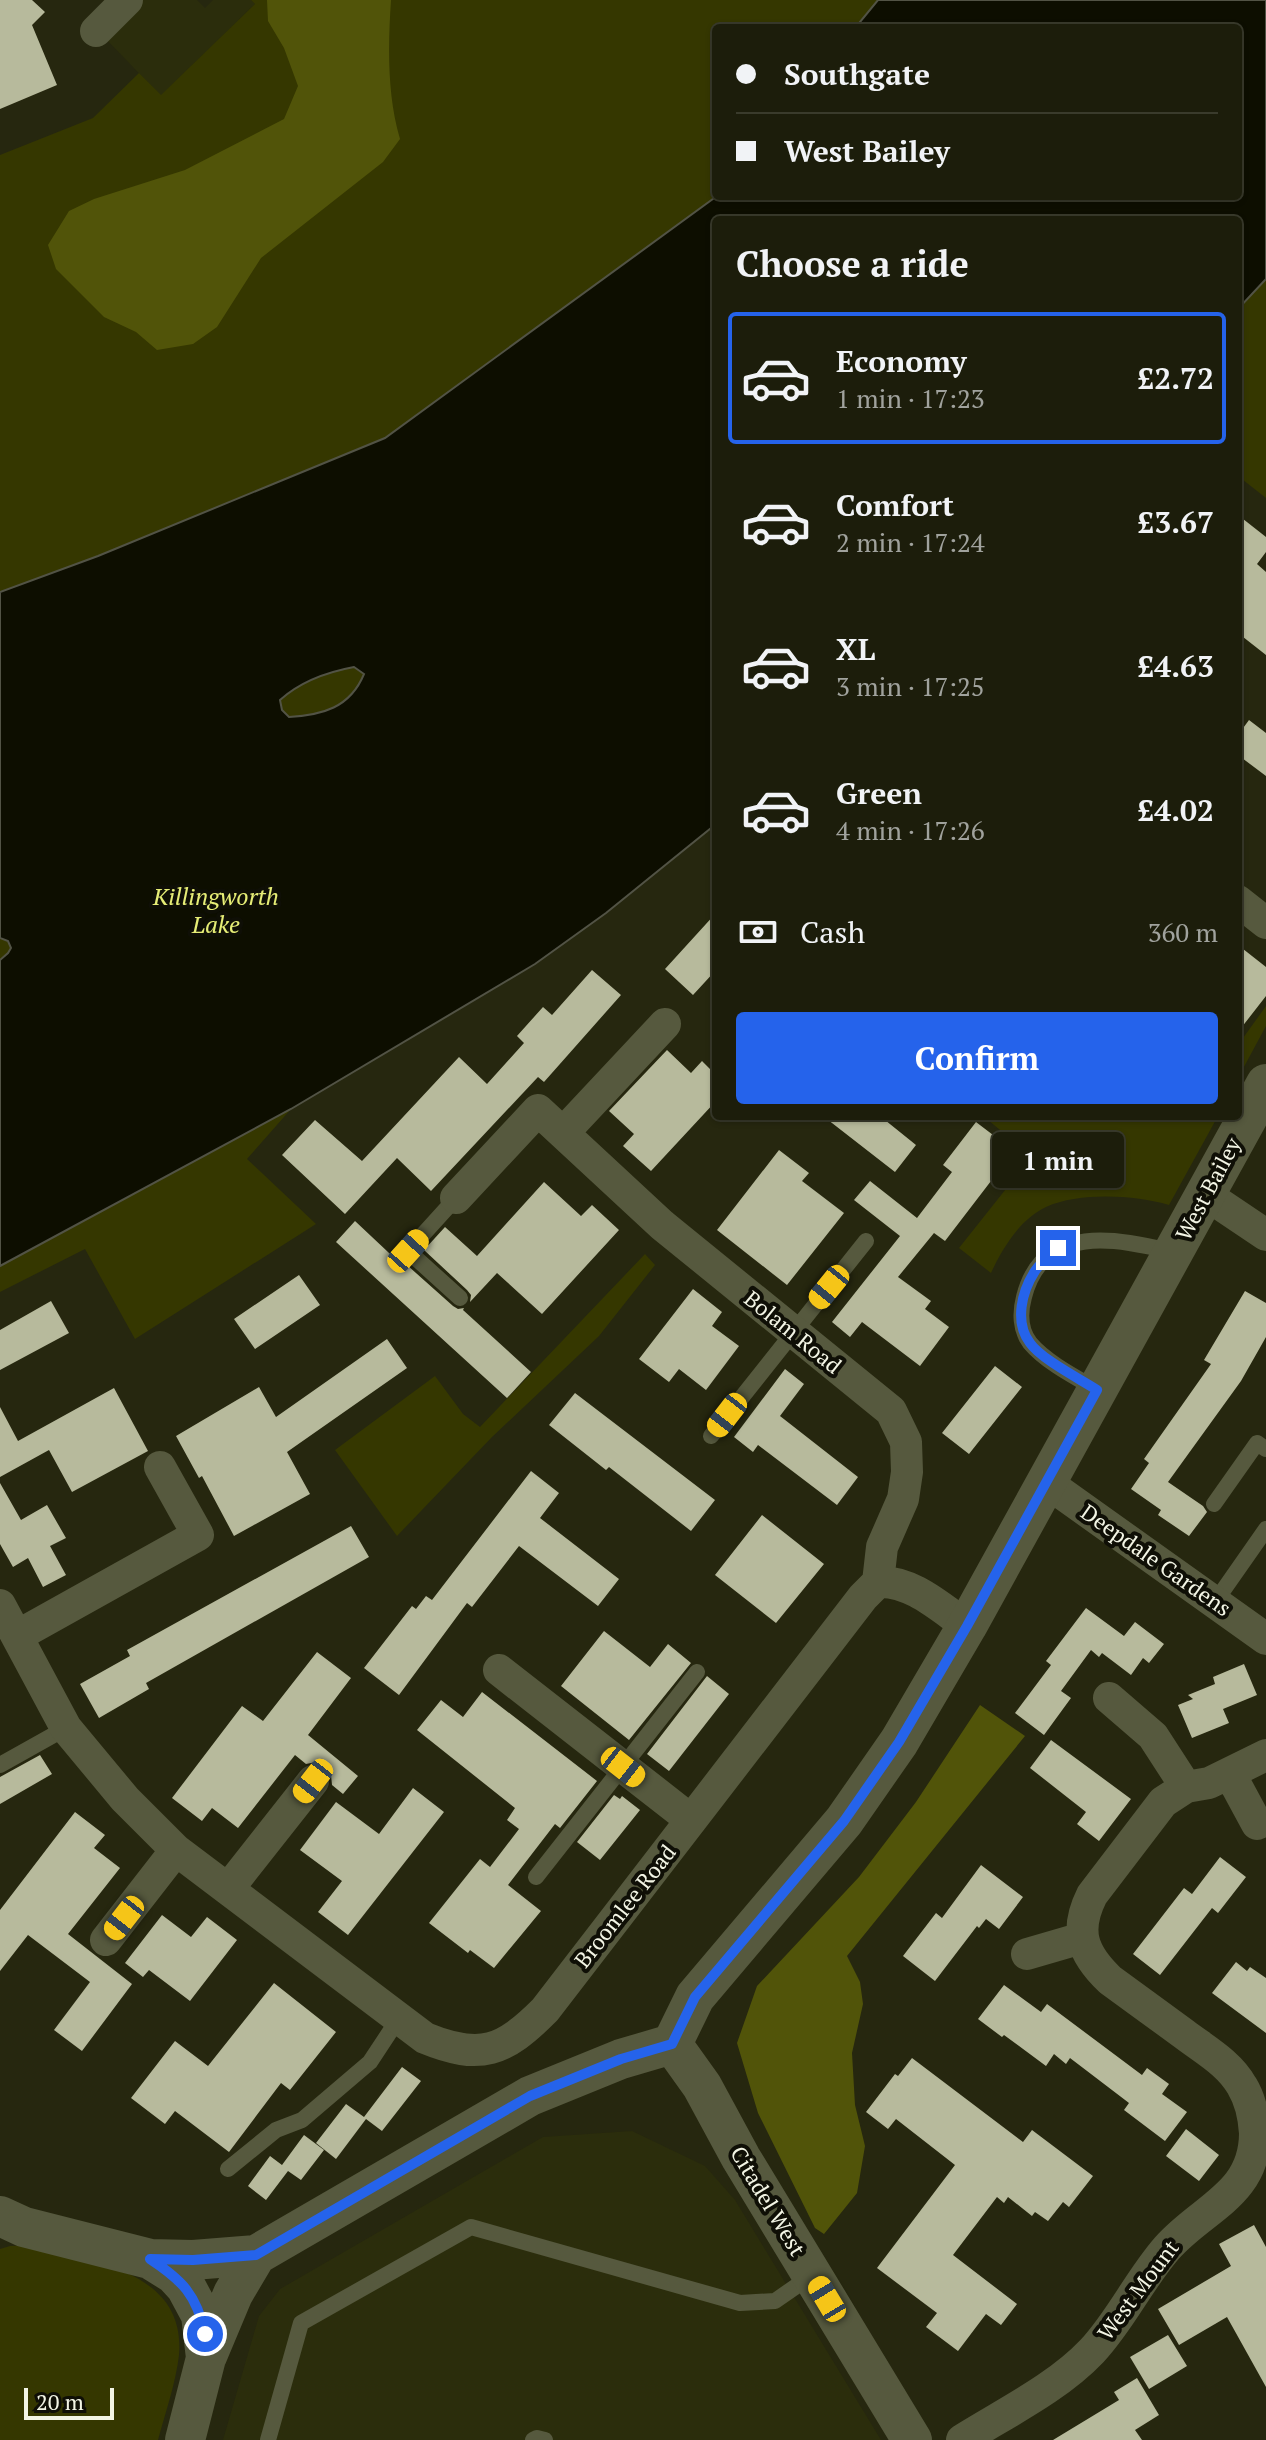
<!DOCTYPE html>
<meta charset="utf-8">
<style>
body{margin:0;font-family:"PT Serif",serif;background:#292a19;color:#f1f3f6;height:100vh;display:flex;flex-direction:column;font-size:30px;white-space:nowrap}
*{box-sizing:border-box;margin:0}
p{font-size:26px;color:#a0a29d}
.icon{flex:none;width:44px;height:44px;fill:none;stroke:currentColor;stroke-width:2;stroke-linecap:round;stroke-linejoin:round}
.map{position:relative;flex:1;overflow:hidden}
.details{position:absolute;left:712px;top:216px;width:530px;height:904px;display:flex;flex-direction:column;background:#1c1d0b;border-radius:8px;box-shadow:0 2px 6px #0004,0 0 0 2px #3a3b2c}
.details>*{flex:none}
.guide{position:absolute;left:712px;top:24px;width:530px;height:176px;border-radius:8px;box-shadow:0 2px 6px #0004,0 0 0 2px #3a3b2c;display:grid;align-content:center;height:176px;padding:0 24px;background:#1c1d0b}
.scale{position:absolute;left:24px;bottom:20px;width:90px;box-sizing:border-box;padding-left:8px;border:4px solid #f3f5e5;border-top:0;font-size:22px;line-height:28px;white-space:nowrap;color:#f3f5e5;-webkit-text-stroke:6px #0f0f06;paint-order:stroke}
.end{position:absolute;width:36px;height:36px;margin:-18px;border:10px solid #2563eb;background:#fff;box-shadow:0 0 0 4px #fff}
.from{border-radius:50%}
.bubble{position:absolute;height:56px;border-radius:8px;background:#1c1d0b;box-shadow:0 2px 6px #0004,0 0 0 2px #3a3b2c;font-size:26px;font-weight:800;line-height:56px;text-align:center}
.car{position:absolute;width:24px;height:48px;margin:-24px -12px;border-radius:10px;box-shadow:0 0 6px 2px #0007;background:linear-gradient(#f5c518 24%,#345 0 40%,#f5c518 0 76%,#345 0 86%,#f5c518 0)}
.guide b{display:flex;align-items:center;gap:28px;height:76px;font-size:30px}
.guide b+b{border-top:2px solid #3a3b2c}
.guide i{width:20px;height:20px;background:#f1f3f6}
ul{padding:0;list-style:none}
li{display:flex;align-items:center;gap:24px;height:132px;margin:0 16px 12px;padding:0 8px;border:4px solid transparent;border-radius:8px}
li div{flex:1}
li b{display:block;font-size:30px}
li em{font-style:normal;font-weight:800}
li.selected{border-color:#2563eb}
li>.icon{width:72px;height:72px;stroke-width:1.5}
h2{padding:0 24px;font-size:36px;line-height:96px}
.pay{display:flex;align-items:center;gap:20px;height:88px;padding:0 24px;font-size:30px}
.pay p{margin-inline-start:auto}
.primary-button{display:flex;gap:16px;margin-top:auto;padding:16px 24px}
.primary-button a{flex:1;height:92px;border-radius:8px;background:#2563eb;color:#fff;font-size:32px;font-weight:800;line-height:92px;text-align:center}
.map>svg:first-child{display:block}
.built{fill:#2b2d0c}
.green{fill:#353700;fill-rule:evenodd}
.forest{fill:#515409}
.water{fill:#0d0e00;stroke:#525345;stroke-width:2;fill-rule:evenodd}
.building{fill:#b7ba9c}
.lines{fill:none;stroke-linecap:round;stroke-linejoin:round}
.service{stroke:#56593e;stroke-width:16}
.minor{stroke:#56593e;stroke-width:32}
.tertiary{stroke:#56593e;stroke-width:40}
.route{stroke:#2563eb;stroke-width:10}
.labels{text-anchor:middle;stroke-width:8;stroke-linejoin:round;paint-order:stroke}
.street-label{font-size:22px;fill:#f3f5e5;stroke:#0f0f06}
.water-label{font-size:24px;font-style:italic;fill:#e6ed76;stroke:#0f0f06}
</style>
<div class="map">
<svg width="1266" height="2440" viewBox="0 0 1266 2440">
<rect width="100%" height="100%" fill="#26270f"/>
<path class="built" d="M140,0H197L205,8L213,0H251L255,4L161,96L103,36Z
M632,2131L705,2166L735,2200L881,2440H223L259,2316L280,2289L543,2137Z"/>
<path class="green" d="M251,0H1266V498L1238,476V220H716V824L606,913L535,964L291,1109L247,1159L316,1224L135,1339L85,1249L0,1292V155L93,118L139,73L161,95L255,4ZM716,28H1238V196H716Z
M1266,1006V1026L1238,1078V1045Z
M983,1116H1218L1169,1205C1134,1195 1080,1192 1046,1207C1020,1219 1002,1249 991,1273L959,1248L1032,1156Z
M645,1254L655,1265L599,1336L492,1437L397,1536L335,1450L435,1376L463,1414L480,1427Z
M31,2245C91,2262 186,2270 179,2355C176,2382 165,2414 158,2440H0V2249L10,2246Z"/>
<path class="forest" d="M267,0H391C388,46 387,95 400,139L383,162L261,258L217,327L193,344L157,350L136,332L104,317L56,269L48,245L69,211L94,199L185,170L284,119L298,86L284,48L268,21Z
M980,1705L1025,1736L847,1956L860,1982L863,2004L852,2053L855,2105L865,2146L857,2193L824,2234L815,2228L758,2113L737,2043L757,1986L859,1877L916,1802Z"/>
<path class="water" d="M878,0H1266V279L1238,309V220H1006L1003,218L997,220H716V824L606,913L535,964L291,1109L0,1266V960L8,953L11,948L8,941L0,938V592L98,556L385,438L717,196H1238V28H855ZM354,667L364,674C350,708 322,715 289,717L282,710L280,700C300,682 327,672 354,667Z"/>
<path class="building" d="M0,0H32L45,12L32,25L57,85L0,109Z
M1238,515L1266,537V552L1257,564L1266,572V655L1238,633Z
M1249,720L1266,733V776L1238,755V735Z
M716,913V970L693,995L665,969Z
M1238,945L1266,967V996L1238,1032Z
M592,970L621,995L544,1082L538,1077L431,1191L397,1158L345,1214L282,1155L315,1120L362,1161L459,1057L487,1084L524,1043L517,1036L543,1007L552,1015Z
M667,1050L691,1073L702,1061L716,1075V1101L651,1171L623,1146L634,1134L609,1111Z
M823,1116H880L916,1145L895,1172Z
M976,1122L1014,1151L945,1241L934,1233L898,1277L931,1301L925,1309L949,1327L920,1366L862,1322L850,1337L832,1322L900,1236L854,1200L870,1181L917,1218L952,1172L943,1165Z
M779,1150L809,1173L802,1181L844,1213L787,1285L717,1230Z
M544,1182L581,1216L592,1205L619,1230L542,1314L497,1273L470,1302L471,1295L467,1290L424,1250L445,1227L477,1256Z
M355,1221L405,1268L407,1265L453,1306L458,1309L464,1308L463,1310L531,1372L507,1398L336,1242Z
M299,1275L320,1305L255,1349L234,1319Z
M693,1289L722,1312L712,1326L739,1346L706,1390L679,1369L669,1382L639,1359Z
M1245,1291L1266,1303V1337L1241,1381L1168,1482L1203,1506L1207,1512L1189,1536L1158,1515L1161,1510L1131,1489L1149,1463L1144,1459L1211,1364L1204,1360Z
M51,1301L69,1333L0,1370V1330Z
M387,1339L407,1368L287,1452L310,1494L234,1536L202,1476L199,1478L176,1436L259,1387L276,1417Z
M995,1366L1022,1387L969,1454L942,1433Z
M785,1369L804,1384L780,1416L858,1477L837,1505L758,1445L753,1452L734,1437Z
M114,1388L148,1451L72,1492L49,1450L0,1477V1407L18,1441Z
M575,1393L715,1500L691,1531L609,1467L606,1470L549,1425Z
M531,1471L559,1493L540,1518L619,1579L598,1606L519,1546L472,1607L467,1603L399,1695L364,1668L412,1606L416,1609L426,1596L432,1600Z
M0,1483L21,1520L47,1505L66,1538L50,1546L66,1575L43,1587L28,1558L13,1567L0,1544Z
M762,1515L824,1564L776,1623L715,1575Z
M351,1526L369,1557L146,1683L149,1689L99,1718L80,1684L130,1656L127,1650Z
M1086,1608L1124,1636L1135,1622L1164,1644L1149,1663L1143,1658L1131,1675L1102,1653L1099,1657L1091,1650L1061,1691L1071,1698L1044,1735L1015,1713L1051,1665L1046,1661Z
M604,1631L650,1667L668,1644L691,1663L629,1740L561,1686Z
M317,1652L351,1678L308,1735L358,1776L343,1794L332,1785L331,1775L325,1767L316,1762L306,1764L295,1755L238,1828L212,1808L202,1821L172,1798L242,1706L263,1721Z
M1244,1664L1257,1695L1223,1709L1229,1723L1192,1738L1178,1705L1193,1699L1188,1695L1215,1684L1213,1677Z
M707,1676L729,1694L669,1771L647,1754Z
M482,1692L597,1781L560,1828L555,1824L508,1885L541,1911L494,1968L470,1950L468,1953L429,1923L480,1859L490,1867L519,1829L507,1820L515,1808L417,1730L441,1700L463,1717Z
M1051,1740L1131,1799L1099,1841L1077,1824L1086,1812L1030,1768Z
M40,1755L52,1774L0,1804V1777Z
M413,1788L444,1812L348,1935L318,1912L342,1881L300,1850L336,1802L379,1834Z
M614,1795L620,1799L622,1796L640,1810L600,1860L577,1842Z
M75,1812L105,1835L94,1848L120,1868L68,1934L132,1984L82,2051L54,2030L90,1982L28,1935L0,1971V1910Z
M1220,1857L1246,1877L1218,1913L1212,1908L1160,1975L1133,1954L1184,1888L1192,1894Z
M981,1865L1023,1897L999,1929L986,1919L979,1928L977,1926L935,1981L903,1956L936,1913L942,1918Z
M162,1915L191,1937L207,1917L237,1940L190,2001L149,1970L143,1977L125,1963Z
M1236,1962L1247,1971L1250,1967L1266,1978V2033L1212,1993Z
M274,1983L336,2032L290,2090L281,2083L229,2152L175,2111L165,2124L131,2098L175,2041L208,2066Z
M1004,1985L1041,2012L1047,2004L1142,2075L1147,2068L1169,2084L1162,2094L1187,2112L1165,2141L1124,2110L1129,2103L1070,2058L1066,2064L1054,2054L1046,2066L1004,2035L1002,2037L978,2019Z
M912,2058L1023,2142L1032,2130L1093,2176L1069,2207L1063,2202L1048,2221L1035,2212L1032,2216L1008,2197L1004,2203L997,2197L953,2255L1017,2304L1001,2325L986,2314L958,2351L926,2327L937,2313L877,2268L955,2165L896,2119L888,2129L866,2112L895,2074L898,2076Z
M402,2067L421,2081L382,2131L366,2119L336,2159L316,2143L346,2104L364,2117Z
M1186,2129L1219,2155L1199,2181L1166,2156Z
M304,2135L324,2150L301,2180L288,2171L266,2200L248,2186L270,2156L282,2165Z
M1254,2225L1266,2247V2387L1227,2317L1179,2345L1158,2309L1231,2266L1219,2244Z
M1168,2335L1187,2366L1149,2389L1130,2357Z
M1137,2378L1159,2415L1135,2430L1142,2440H1053L1119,2400L1114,2392Z"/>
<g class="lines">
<path class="service" d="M456,1198L408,1251L460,1298
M1096,1389C1075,1377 1046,1362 1030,1343C1020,1330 1020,1312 1024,1297C1043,1222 1118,1239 1174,1252
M711,1436L866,1241
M1214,1504L1257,1443L1266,1449
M1215,1602L1266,1529
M0,1765L66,1728
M536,1877L697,1672
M228,2169L276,2130L302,2120L370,2062L399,2018
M268,2440L301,2323L471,2227L740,2303L775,2301L811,2276
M533,2440L537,2438L545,2440"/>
<path class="minor" d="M96,31L127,0
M1238,901L1266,923
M563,1133L665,1024
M1205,1194L1266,1235
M456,1198L538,1110L662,1225L891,1411L906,1442L907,1472L903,1499L882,1547L878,1582
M1046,1482L1266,1639
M0,1605L66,1728L125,1799L176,1850L425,2038C481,2061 504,2051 545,2010L863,1597L878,1582C911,1580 941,1608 967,1626
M17,1636L198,1535L160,1467
M499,1670L691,1820
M1109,1698L1153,1736L1186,1787
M1230,1774L1257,1824
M228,1889L313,1781
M106,1940L176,1850
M1027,1954L1082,1938
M962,2440C1005,2413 1057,2388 1092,2351C1121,2320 1139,2280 1167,2248C1202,2208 1255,2195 1255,2133C1254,2118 1250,2099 1242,2086C1229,2063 1205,2050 1184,2034C1159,2016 1135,1998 1110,1980C1082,1953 1074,1931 1092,1895L1163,1802L1186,1787L1209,1783L1266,1755"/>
<path class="tertiary" d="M672,2044L702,2086L741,2158L912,2440
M0,2216L24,2227L150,2259L174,2274L186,2287L201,2315L206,2358L185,2440
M150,2259L193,2260L256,2255L530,2096L621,2059L672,2044L695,1997L844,1821L899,1742L967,1626L1266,1084
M207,2356L233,2294L256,2255"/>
</g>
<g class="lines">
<path class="route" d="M205,2334C197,2295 182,2280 150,2259L193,2260L256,2255L530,2096L621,2059L672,2044L695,1997L844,1821L899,1742L967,1626L1097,1390C1080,1379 1041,1359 1030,1343C1014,1322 1022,1291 1035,1271C1041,1262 1050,1255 1058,1248"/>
</g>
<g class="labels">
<g class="street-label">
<text transform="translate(1208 1189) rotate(-62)" y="8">West Bailey</text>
<text transform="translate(793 1332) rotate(39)" y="8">Bolam Road</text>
<text transform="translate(1156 1560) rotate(35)" y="8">Deepdale Gardens</text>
<text transform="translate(625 1906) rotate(-52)" y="8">Broomlee Road</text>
<text transform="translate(768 2201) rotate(59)" y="8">Citadel West</text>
<text transform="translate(1138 2290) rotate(-53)" y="8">West Mount</text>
</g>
<g class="water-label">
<text x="216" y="905">Killingworth<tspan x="216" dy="28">Lake</tspan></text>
</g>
</g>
</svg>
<div class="scale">20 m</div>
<i class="end from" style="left:205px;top:2334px"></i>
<i class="end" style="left:1058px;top:1248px"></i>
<div class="bubble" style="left:992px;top:1132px;width:132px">1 min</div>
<i class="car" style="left:408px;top:1251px;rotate:42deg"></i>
<i class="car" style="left:829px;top:1287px;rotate:219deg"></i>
<i class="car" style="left:727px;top:1415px;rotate:218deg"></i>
<i class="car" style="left:623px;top:1767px;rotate:128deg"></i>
<i class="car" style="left:313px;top:1781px;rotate:218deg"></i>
<i class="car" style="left:124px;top:1918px;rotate:218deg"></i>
<i class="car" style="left:827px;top:2299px;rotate:329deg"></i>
<div class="guide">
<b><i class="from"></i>Southgate</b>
<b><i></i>West Bailey</b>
</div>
<section class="details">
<h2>Choose a ride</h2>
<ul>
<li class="selected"><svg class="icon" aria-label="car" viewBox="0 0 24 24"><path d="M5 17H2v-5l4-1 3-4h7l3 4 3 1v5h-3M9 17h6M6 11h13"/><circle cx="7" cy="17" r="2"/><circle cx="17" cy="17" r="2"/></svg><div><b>Economy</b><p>1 min · 17:23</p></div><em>£2.72</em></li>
<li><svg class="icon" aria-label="car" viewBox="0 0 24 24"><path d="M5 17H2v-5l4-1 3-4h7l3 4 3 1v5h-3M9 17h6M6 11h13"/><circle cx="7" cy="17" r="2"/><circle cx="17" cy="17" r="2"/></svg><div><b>Comfort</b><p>2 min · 17:24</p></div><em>£3.67</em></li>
<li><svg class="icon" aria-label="car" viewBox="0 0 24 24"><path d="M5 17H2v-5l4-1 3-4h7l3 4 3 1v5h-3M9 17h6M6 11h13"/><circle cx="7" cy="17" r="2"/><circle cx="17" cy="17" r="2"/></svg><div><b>XL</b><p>3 min · 17:25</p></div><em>£4.63</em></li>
<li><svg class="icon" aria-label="car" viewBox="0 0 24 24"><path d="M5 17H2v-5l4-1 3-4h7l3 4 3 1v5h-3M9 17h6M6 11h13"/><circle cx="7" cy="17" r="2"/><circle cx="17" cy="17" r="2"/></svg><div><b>Green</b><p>4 min · 17:26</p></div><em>£4.02</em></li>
</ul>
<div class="pay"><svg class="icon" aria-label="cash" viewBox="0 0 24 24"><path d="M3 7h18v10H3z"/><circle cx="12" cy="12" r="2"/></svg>Cash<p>360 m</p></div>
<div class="primary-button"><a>Confirm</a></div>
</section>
</div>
